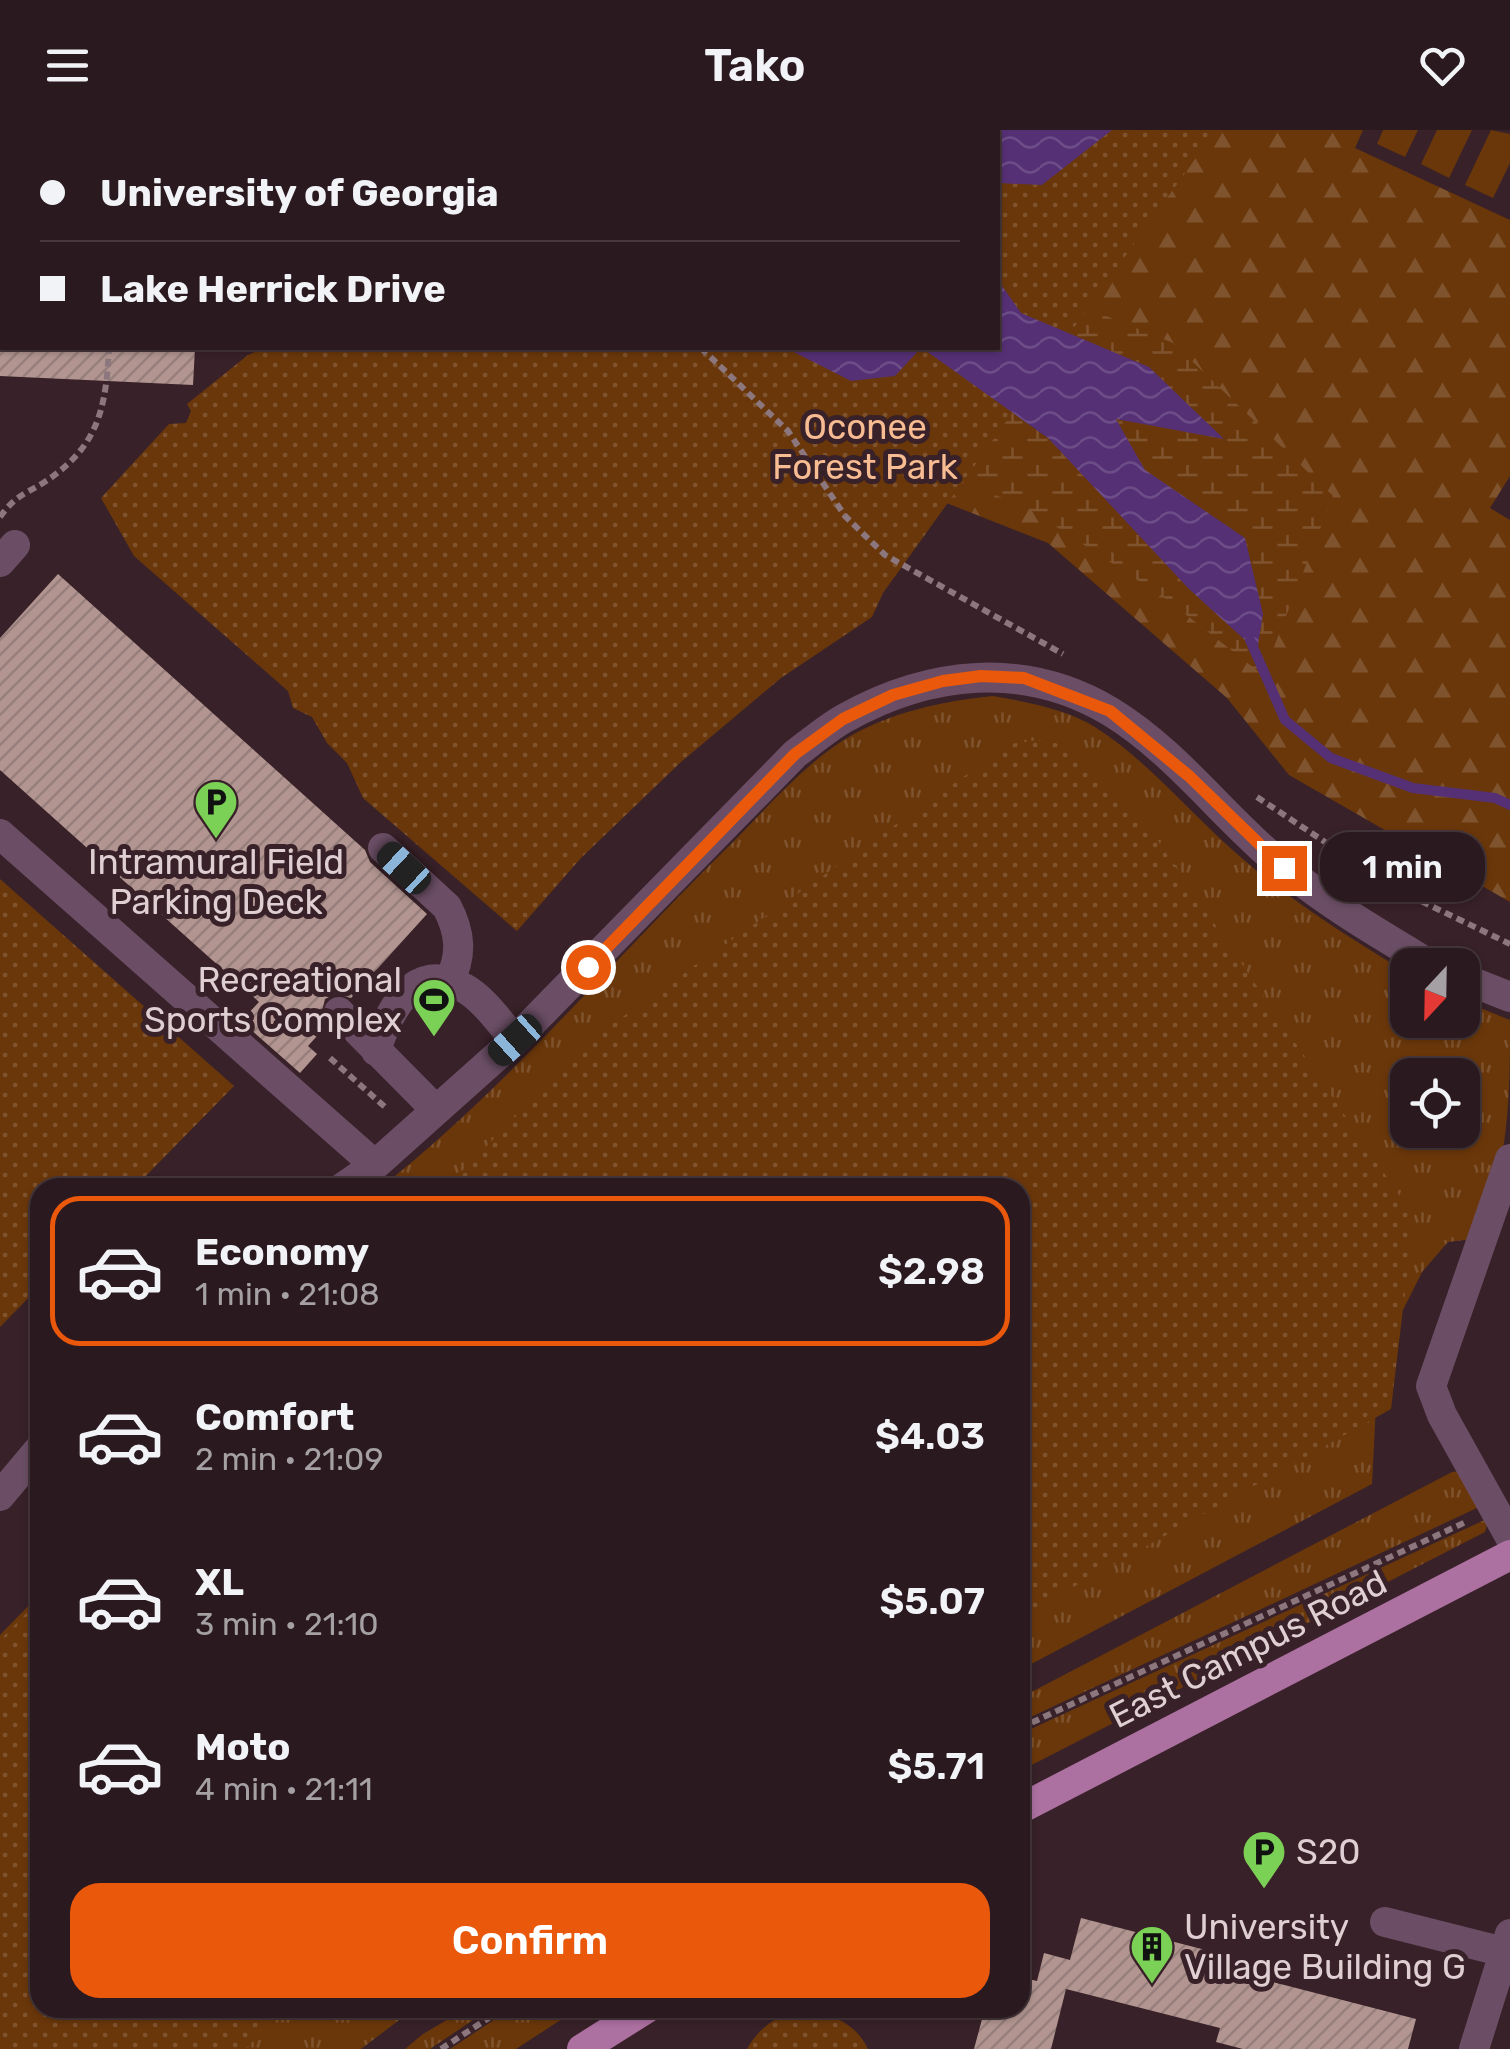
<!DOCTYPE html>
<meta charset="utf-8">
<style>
body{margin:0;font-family:Rubik,sans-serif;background:#36262b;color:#f1f3f6;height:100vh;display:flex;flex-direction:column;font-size:38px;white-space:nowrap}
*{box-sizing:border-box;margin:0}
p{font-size:32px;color:#a5a0a4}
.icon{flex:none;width:55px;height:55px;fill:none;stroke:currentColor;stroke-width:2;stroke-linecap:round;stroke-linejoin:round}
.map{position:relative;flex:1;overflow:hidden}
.sheet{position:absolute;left:30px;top:1048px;width:1000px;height:840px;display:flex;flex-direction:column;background:#2a191e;border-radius:30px;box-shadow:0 2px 8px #0004,0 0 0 2px #46383c}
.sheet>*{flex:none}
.guide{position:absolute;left:0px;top:0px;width:1000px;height:220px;box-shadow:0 2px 8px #0004,0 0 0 2px #46383c;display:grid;align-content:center;height:220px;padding:0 40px;background:#2a191e}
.needle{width:65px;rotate:202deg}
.tools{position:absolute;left:1390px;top:818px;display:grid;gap:20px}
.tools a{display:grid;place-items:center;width:90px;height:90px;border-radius:20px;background:#2a191e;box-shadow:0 2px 8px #0004,0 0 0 2px #46383c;font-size:50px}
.end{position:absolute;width:45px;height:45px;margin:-22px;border:12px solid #ea580c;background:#fff;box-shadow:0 0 0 5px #fff}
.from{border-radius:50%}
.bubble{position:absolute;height:70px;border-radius:30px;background:#2a191e;box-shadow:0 2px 8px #0004,0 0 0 2px #46383c;font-size:32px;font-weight:600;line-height:70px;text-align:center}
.car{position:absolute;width:30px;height:60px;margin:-30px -15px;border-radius:12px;box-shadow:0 0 8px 2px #0007;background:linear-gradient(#222 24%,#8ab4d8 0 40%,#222 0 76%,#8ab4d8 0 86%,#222 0)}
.guide b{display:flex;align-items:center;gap:35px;height:95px;font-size:38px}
.guide b+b{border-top:2px solid #46383c}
.guide i{width:25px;height:25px;background:#f1f3f6}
ul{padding:18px 0 0;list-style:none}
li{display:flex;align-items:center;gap:30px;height:150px;margin:0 20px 15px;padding:0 20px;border:5px solid transparent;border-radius:30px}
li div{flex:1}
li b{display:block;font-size:38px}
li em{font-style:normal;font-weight:600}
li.selected{border-color:#ea580c}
li>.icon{width:90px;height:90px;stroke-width:1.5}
.action{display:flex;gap:20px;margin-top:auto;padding:20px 40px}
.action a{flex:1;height:115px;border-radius:30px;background:#ea580c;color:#fff;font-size:40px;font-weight:600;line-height:115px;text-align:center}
header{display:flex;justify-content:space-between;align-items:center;height:130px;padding:0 40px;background:#2a191e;font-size:45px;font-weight:600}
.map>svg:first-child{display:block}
.grass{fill:url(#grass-tufts);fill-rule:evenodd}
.forest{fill:url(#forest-firs)}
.wetland{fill:url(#wetland-marsh)}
.park{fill:url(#park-dots)}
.pitch{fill:#6a370a}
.water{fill:url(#water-waves)}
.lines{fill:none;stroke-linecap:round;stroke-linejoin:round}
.stream{stroke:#553075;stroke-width:10}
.building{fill:url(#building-hatch)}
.path{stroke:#8b777d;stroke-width:6;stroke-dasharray:8 5;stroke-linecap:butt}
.minor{stroke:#6b4e65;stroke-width:30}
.major{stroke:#ac70a1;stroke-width:30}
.route{stroke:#ea580c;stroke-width:12}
.labels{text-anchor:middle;stroke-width:10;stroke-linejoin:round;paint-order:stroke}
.park-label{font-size:35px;fill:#f8bc93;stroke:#382128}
.poi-label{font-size:35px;fill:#dfcfd3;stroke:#382128;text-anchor:start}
.street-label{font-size:35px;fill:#dfcfd3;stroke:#382128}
</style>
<header><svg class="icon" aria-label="menu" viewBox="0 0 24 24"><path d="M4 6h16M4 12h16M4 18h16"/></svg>Tako<svg class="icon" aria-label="heart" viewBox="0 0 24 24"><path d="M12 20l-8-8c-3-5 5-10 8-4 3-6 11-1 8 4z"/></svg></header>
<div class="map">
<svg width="1510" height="1919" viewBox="0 0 1510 1919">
<defs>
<pattern id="grass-tufts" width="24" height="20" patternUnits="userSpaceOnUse" patternTransform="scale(2.5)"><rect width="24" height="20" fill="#6a370a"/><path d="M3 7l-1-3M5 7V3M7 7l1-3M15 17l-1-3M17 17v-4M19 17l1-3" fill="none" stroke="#7f532d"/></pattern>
<pattern id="forest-firs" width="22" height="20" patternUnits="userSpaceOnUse" patternTransform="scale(2.5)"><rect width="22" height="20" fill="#6a370a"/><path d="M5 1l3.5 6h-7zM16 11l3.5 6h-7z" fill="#7f532d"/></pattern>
<pattern id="wetland-marsh" width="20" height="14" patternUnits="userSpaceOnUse" patternTransform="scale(2.5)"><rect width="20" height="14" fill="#6a370a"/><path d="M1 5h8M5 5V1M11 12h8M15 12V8" fill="none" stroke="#7f532d"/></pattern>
<pattern id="park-dots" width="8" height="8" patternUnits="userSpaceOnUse" patternTransform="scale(2.5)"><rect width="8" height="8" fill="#6a370a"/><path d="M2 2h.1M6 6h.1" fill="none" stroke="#7f532d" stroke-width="1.8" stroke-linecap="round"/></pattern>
<pattern id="water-waves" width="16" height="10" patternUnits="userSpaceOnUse" patternTransform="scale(2.5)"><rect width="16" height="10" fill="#553075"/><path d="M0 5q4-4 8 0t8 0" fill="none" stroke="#6d4d88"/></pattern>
<pattern id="building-hatch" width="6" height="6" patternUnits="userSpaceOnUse" patternTransform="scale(2.5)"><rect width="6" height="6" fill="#b29590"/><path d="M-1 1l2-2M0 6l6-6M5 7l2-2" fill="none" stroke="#967f7c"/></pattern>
</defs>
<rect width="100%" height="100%" fill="#382128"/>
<path class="grass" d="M993,566C1027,572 1066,579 1095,597C1151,633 1193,687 1244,730C1295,774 1350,808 1407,843L1408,890H1462L1463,871L1510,890C1510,964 1510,1044 1473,1109L1448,1112L1422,1142L1393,1200L1376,1275L1372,1354L1020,1540V1058H380C504,961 611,832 724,721C761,685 803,634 847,608C891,582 943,571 993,566ZM1408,945H1462V1000H1408Z
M1462,1341L1479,1377L1020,1592V1568L1452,1342Z
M1489,1388L1485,1402L1020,1641V1604Z
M40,1464V1878H415L361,1919H0V1505Z
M467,1878H491L430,1919H405L423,1904Z
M512,1878H579L516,1919H450Z"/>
<path class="forest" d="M1112,0H1363L1355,18L1510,90V346L1490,378L1510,390V772L1289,645L1227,568L1048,413L921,363L1048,308L1021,183Z"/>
<path class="wetland" d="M1069,171L1173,213L1333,366L1263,545L1166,469L1025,376L829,305L922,218L1048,308L1189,459L1257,520L1245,408L1145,340L1115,288L1221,309L1021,183Z"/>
<path class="park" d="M0,0H1216L883,463L872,487L781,548L681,632L581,728L517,801L363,668L347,633L327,613L312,587L293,578L288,561L134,426L101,368L169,294L186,293L191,281L187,274L248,225L264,218H998V2H2L0,168Z
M1038,610L1065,615L1094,638L1154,705L1414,1087L1391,1279L1020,1487V1058L446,1057L594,907L1010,614Z
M0,749L234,956L135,1057L40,1058V1156L0,1197Z
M40,1469V1878H289L245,1919H0V1510Z
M810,1880C835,1886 856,1894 868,1919H747C761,1894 782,1882 810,1880Z"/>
<path class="pitch" d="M1383,0H1418L1405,27L1377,14Z
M1437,0H1472L1449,48L1421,34Z
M1491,0L1510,4V33L1493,68L1465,55Z"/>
<path class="water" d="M559,0H1112L1042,55L998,53V2Z
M998,150L1021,183L1149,237L1224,309L1116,289L1145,340L1245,408L1263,484L1257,521L1189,459L1048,308L922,218H998Z
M786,218H921L895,246L851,251Z"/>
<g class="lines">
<path class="stream" d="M1250,510L1285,590L1331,628L1413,658L1495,668L1510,675"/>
</g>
<path class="building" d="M0,218H195L193,255L0,246Z
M58,444L365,720L370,732L427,784L351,868L335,864L325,869L321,886L326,896L308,916L317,924L300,943L241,891L259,872L0,640V508Z
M1081,1788L1229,1826L1226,1840L1416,1889L1408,1919H1243L1216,1912L1220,1898L1066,1859L1051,1919H974L985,1878H1020V1847L1037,1851L1044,1823L1070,1830Z"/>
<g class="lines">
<path class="path" d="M485,0L488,2
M24,2L36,0
M281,2V0
M406,2L408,0
M0,8L2,7
M0,105L2,108
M0,202H2
M701,218L788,301L845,386L885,425L1063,524
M0,387C14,367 23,365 43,353C98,318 106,279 109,218
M1257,667L1396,759L1510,814
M330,928L385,977
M1020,1598L1468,1391
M441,1919L504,1878"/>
<path class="minor" d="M0,432L15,415
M0,704L375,1035
M383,718L447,777C460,802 463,825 449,851
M1462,848L1510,867
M339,882L436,980
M376,921C388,882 414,828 464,858C484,869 500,893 515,910
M1510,1029L1431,1256L1442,1285L1510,1407
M342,1058L375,1035L515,910L795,624C811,612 827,598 845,588C929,541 1025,530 1111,582C1178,623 1225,690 1286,739C1331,776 1381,805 1431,835
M0,1366L40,1318
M1385,1792L1504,1822
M1474,1919L1510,1804"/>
<path class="major" d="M1020,1679L1510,1425
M582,1919L647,1878"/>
</g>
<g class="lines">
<path class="route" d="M588,837L795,624L843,589L893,565L943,551L981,546L1024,548L1110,581L1189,646L1284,738"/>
</g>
<defs>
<symbol id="parking-pin" viewBox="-11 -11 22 30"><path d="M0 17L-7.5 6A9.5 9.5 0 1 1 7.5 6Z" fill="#7bd155" stroke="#382128"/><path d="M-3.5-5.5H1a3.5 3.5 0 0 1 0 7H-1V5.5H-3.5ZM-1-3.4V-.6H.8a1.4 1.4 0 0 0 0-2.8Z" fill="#111"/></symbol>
<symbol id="stadium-pin" viewBox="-11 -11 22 30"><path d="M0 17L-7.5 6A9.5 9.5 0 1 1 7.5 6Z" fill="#7bd155" stroke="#382128"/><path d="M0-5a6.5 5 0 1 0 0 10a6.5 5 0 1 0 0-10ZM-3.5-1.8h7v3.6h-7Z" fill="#111"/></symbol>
<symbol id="building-pin" viewBox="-11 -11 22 30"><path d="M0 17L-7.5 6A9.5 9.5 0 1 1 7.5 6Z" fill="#7bd155" stroke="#382128"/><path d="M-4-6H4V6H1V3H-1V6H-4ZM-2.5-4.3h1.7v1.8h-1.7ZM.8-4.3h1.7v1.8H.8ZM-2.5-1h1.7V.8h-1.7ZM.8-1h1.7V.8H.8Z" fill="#111"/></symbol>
</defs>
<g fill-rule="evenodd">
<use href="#parking-pin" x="191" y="647" width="50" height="68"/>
<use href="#stadium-pin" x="409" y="845" width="50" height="68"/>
<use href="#parking-pin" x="1239" y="1697" width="50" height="68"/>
<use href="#building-pin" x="1127" y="1792" width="50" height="68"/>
</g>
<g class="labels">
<g class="park-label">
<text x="865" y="309">Oconee<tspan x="865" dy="40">Forest Park</tspan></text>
</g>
<g class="poi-label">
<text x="216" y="744" text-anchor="middle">Intramural Field<tspan x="216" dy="40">Parking Deck</tspan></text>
<text x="402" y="862" text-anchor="end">Recreational<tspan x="402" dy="40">Sports Complex</tspan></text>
<text x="1296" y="1734">S20</text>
<text x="1184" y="1809">University<tspan x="1184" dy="40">Village Building G</tspan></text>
</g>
<g class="street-label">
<text transform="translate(1248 1519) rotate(-27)" y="12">East Campus Road</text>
</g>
</g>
</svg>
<div class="tools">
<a><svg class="needle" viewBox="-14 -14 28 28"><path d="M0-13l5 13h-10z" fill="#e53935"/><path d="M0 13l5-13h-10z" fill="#a5a0a4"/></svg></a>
<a><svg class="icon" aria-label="locate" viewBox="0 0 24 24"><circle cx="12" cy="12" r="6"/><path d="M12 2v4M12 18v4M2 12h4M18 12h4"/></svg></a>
</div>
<i class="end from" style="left:588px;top:837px"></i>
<i class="end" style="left:1284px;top:738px"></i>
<div class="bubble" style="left:1320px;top:702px;width:165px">1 min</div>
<i class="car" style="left:404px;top:738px;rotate:313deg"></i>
<i class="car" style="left:515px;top:910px;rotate:228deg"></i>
<div class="guide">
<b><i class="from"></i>University of Georgia</b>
<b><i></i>Lake Herrick Drive</b>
</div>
<section class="sheet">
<ul>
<li class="selected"><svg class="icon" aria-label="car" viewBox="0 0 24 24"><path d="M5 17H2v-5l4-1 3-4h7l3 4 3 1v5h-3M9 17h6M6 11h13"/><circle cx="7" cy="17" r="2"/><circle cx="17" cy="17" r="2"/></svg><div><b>Economy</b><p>1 min · 21:08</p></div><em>$2.98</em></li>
<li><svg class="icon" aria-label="car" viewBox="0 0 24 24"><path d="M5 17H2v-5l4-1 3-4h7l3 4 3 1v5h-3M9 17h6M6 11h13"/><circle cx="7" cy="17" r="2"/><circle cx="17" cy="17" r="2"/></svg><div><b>Comfort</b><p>2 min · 21:09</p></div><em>$4.03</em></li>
<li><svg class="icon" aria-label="car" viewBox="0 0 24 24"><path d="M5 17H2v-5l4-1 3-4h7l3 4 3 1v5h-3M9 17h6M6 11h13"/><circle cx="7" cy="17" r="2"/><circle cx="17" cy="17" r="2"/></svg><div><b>XL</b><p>3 min · 21:10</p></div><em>$5.07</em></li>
<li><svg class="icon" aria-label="car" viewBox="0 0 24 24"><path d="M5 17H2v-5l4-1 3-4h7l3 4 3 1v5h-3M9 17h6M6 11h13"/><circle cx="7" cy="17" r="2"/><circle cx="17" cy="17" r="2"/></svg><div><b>Moto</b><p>4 min · 21:11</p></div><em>$5.71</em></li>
</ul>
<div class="action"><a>Confirm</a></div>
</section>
</div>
